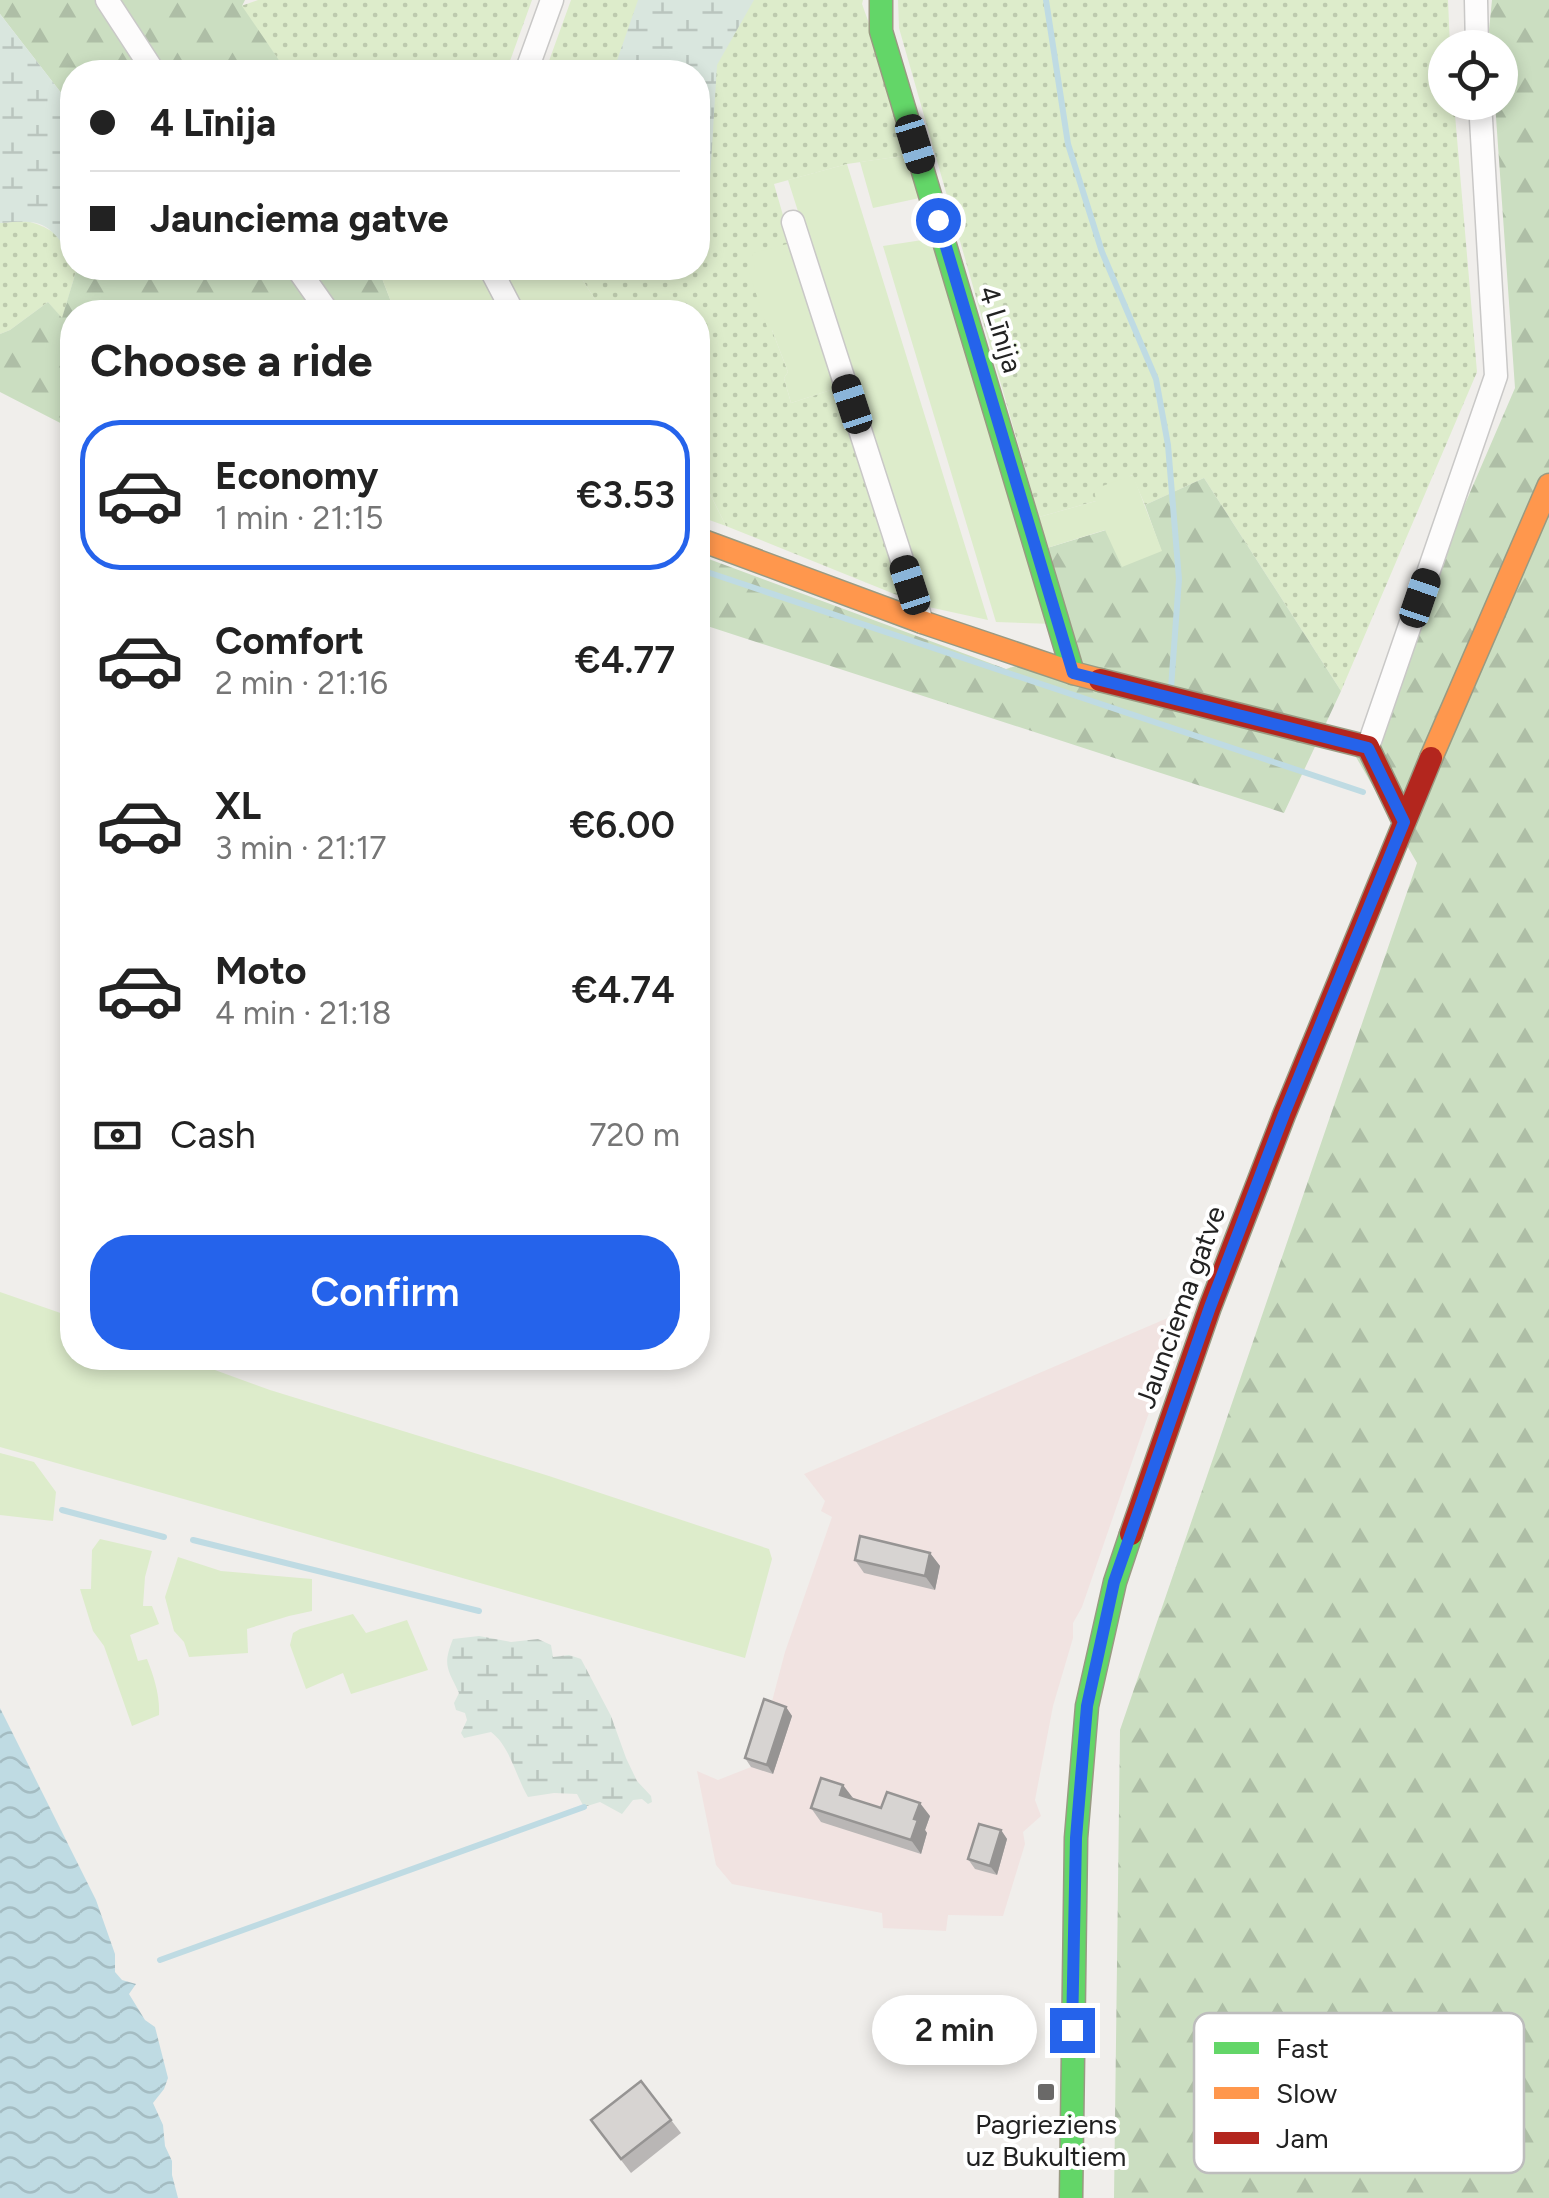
<!DOCTYPE html>
<meta charset="utf-8">
<style>
body{margin:0;font-family:Figtree,sans-serif;background:#f6f6f6;color:#222;height:100vh;display:flex;flex-direction:column;font-size:38px;white-space:nowrap}
*{box-sizing:border-box;margin:0}
p{font-size:32px;color:#767676}
.icon{flex:none;width:55px;height:55px;fill:none;stroke:currentColor;stroke-width:2;stroke-linecap:round;stroke-linejoin:round}
.map{position:relative;flex:1;overflow:hidden}
.sheet{position:absolute;left:60px;top:300px;width:650px;height:1070px;display:flex;flex-direction:column;background:#fff;border-radius:40px;box-shadow:0 5px 15px #0003}
.sheet>*{flex:none}
.guide{position:absolute;left:60px;top:60px;width:650px;height:220px;border-radius:40px;box-shadow:0 5px 15px #0003;display:grid;align-content:center;height:220px;padding:0 30px;background:#fff}
.controls{position:absolute;left:1428px;top:30px;display:grid;gap:20px}
.controls a{display:grid;place-items:center;width:90px;height:90px;border-radius:50%;background:#fff;box-shadow:0 5px 15px #0003;font-size:50px}
.end{position:absolute;width:45px;height:45px;margin:-22px;border:12px solid #2563eb;background:#fff;box-shadow:0 0 0 5px #fff}
.from{border-radius:50%}
.bubble{position:absolute;height:70px;border-radius:35px;background:#fff;box-shadow:0 5px 15px #0003;font-size:32px;font-weight:600;line-height:70px;text-align:center}
.car{position:absolute;width:30px;height:60px;margin:-30px -15px;border-radius:12px;box-shadow:0 0 8px 2px #0007;background:linear-gradient(#222 24%,#8ab4d8 0 40%,#222 0 76%,#8ab4d8 0 86%,#222 0)}
.guide b{display:flex;align-items:center;gap:35px;height:95px;font-size:38px}
.guide b+b{border-top:2px solid #e0e0e0}
.guide i{width:25px;height:25px;background:#222}
ul{padding:0;list-style:none}
li{display:flex;align-items:center;gap:30px;height:150px;margin:0 20px 15px;padding:0 10px;border:5px solid transparent;border-radius:40px}
li div{flex:1}
li b{display:block;font-size:38px}
li em{font-style:normal;font-weight:600}
li.selected{border-color:#2563eb}
li>.icon{width:90px;height:90px;stroke-width:1.5}
h2{padding:0 30px;font-size:45px;line-height:120px}
.pay{display:flex;align-items:center;gap:25px;height:110px;padding:0 30px;font-size:38px}
.pay p{margin-inline-start:auto}
.action{display:flex;gap:20px;margin-top:auto;padding:20px 30px}
.action a{flex:1;height:115px;border-radius:40px;background:#2563eb;color:#fff;font-size:40px;font-weight:600;line-height:115px;text-align:center}
.map>svg:first-child{display:block}
.commercial{fill:#f1e3e1}
.grass{fill:url(#grass-dots)}
.forest{fill:url(#forest-firs)}
.wetland{fill:url(#wetland-marsh)}
.garden{fill:#ddeccb}
.water{fill:url(#water-waves)}
.lines{fill:none;stroke-linecap:round;stroke-linejoin:round}
.stream{stroke:#bfdbe3;stroke-width:6}
.street-casing{stroke:#c9c8c7;stroke-width:25}
.fast-casing{stroke:#999a82;stroke-width:25}
.slow-casing{stroke:#999a82;stroke-width:25}
.jam-casing{stroke:#999a82;stroke-width:25}
.street{stroke:#fdfcfc;stroke-width:22}
.fast{stroke:#63d668;stroke-width:22}
.slow{stroke:#ff974d;stroke-width:22}
.jam{stroke:#b3261e;stroke-width:22}
.wall{fill:#b9b6b5}
.shaded-wall{fill:#969493}
.building{fill:#d7d4d2;stroke:#969493;stroke-width:2.5}
.route{stroke:#2563eb;stroke-width:12}
.poi-dot{fill:#6a6968;stroke:#fff;stroke-width:4}
.labels{text-anchor:middle;stroke-width:8;stroke-linejoin:round;paint-order:stroke}
.street-label{font-size:28px;fill:#222;stroke:#fff}
.poi-label{font-size:28px;fill:#222;stroke:#fff}
.key{fill:#fff;stroke:#bdbdbd;stroke-width:2.5}
.key-label{font-size:28px;fill:#222}
</style>
<div class="map">
<svg width="1549" height="2198" viewBox="0 0 1549 2198">
<defs>
<pattern id="grass-dots" width="8" height="8" patternUnits="userSpaceOnUse" patternTransform="scale(2.5)"><rect width="8" height="8" fill="#ddeccb"/><path d="M2 2h.1M6 6h.1" fill="none" stroke="#bdcaae" stroke-width="1.8" stroke-linecap="round"/></pattern>
<pattern id="forest-firs" width="22" height="20" patternUnits="userSpaceOnUse" patternTransform="scale(2.5)"><rect width="22" height="20" fill="#cbdec1"/><path d="M5 1l3.5 6h-7zM16 11l3.5 6h-7z" fill="#aebea6"/></pattern>
<pattern id="wetland-marsh" width="20" height="14" patternUnits="userSpaceOnUse" patternTransform="scale(2.5)"><rect width="20" height="14" fill="#d9e6de"/><path d="M1 5h8M5 5V1M11 12h8M15 12V8" fill="none" stroke="#bac5be"/></pattern>
<pattern id="water-waves" width="16" height="10" patternUnits="userSpaceOnUse" patternTransform="scale(2.5)"><rect width="16" height="10" fill="#bfdbe3"/><path d="M0 5q4-4 8 0t8 0" fill="none" stroke="#a4bcc2"/></pattern>
</defs>
<rect width="100%" height="100%" fill="#f0eeeb"/>
<path class="commercial" d="M1184,1311L1082,1607L1073,1623V1638L1053,1706L1035,1800L1041,1816L1023,1832L1025,1844L1003,1916L948,1915L946,1931L883,1928L882,1913L732,1884L716,1865L697,1771L718,1780L751,1767L770,1709L785,1652L832,1517L821,1511L825,1501L804,1474Z"/>
<path class="grass" d="M258,0H532L506,72H287L241,6Z
M571,0H863L862,4L916,154L847,164L774,184L791,243L772,330L788,372L784,378L791,403L852,383L924,606L726,526L698,470V312H603L575,268H698V72H545Z
M898,0H1448L1450,47L1445,48V102L1454,103L1477,372L1341,691L1204,478L1145,505L1132,475L1096,501L1039,517L899,28Z
M26,221C49,226 72,240 72,268H77L62,319L48,302L10,330L0,334V223Z"/>
<path class="forest" d="M0,0H245L242,6L287,72H72V107L0,14Z
M1492,0H1549V2198H1114L1120,1730L1417,863L1356,757L1515,388L1495,103L1500,102V48L1491,47L1489,30Z
M77,268H378L395,312H72V429L0,392V334L10,330L48,302L62,318Z
M1204,478L1341,691L1284,813L698,623V555L1006,669L1060,652L1034,552L1106,530L1161,550L1145,505Z"/>
<path class="wetland" d="M638,0H754L717,65L708,212L698,220V72H613Z
M0,14L72,107V256C47,222 43,219 0,223Z
M479,1636L511,1642L538,1639L551,1645L553,1657L569,1655L581,1659L611,1716L626,1758L637,1781L651,1796L652,1802L648,1804L642,1799L633,1800L622,1814L600,1802L584,1807L577,1794L554,1793L528,1797C516,1777 510,1746 491,1732L464,1738L461,1733L467,1720L465,1713L456,1710L454,1703L459,1693C448,1669 442,1666 453,1639Z"/>
<path class="garden" d="M916,154L929,196L873,208L860,162Z
M847,164L988,620L924,606L788,180Z
M942,237L1053,624L996,622L883,246Z
M791,243L840,387L791,403L784,378L788,372L772,330H768L749,272L755,269L752,253Z
M378,268H575L603,312H395Z
M698,470L726,526L698,516Z
M1133,475L1162,551L1122,567L1105,530L1047,548L1039,517L1096,501L1094,489Z
M0,1292L72,1317V1358H182L270,1390L549,1476L769,1549L772,1559L745,1658L0,1447Z
M0,1453L34,1462L56,1492L53,1521L0,1515Z
M100,1539L152,1551L145,1577L143,1606H152L159,1624L130,1635L138,1661L147,1659C154,1677 160,1695 159,1715L132,1726L104,1646L93,1631L80,1589H91L92,1550Z
M178,1557L221,1571L312,1579V1611L289,1616L247,1629L248,1653L189,1657L184,1642L174,1631L165,1597Z
M353,1614L366,1633L407,1620L428,1670L351,1694L343,1673L306,1689L290,1645L293,1633L300,1629Z"/>
<path class="water" d="M0,1708L96,1900L115,1954V1972L122,1980L136,1984L129,1994L145,2020L155,2027L168,2078L164,2089L153,2103L163,2125L165,2146L172,2161V2175L178,2198H0Z"/>
<g class="lines">
<path class="stream" d="M1046,0L1068,144L1102,252L1156,379L1168,445L1179,579L1171,688
M698,569L1363,792
M62,1510L164,1537
M193,1540L479,1611
M160,1960L584,1807"/>
<defs>
<path id="street" d="M107,0L154,72
M1476,0L1477,48
M526,72L552,0
M793,222L922,622
M297,268L328,312
M490,268L513,312
M1368,747L1496,376L1480,102"/>
<path id="fast" d="M881,0V31L1073,673
M1071,2198L1076,1838L1087,1706L1115,1582L1131,1534"/>
<path id="slow" d="M698,539L922,622L1073,673L1100,680
M1431,758L1549,485"/>
<path id="jam" d="M1100,680L1368,747L1404,822
M1131,1534L1210,1307L1284,1115L1431,758"/>
</defs>
<use href="#street" class="street-casing"/>
<use href="#fast" class="fast-casing"/>
<use href="#slow" class="slow-casing"/>
<use href="#jam" class="jam-casing"/>
<use href="#street" class="street"/>
<use href="#fast" class="fast"/>
<use href="#slow" class="slow"/>
<use href="#jam" class="jam"/>
</g>
<path class="wall" d="M930,1553L940,1566L935,1590L864,1573L855,1560Z
M786,1707L792,1716L773,1774L751,1767L745,1758Z
M811,1808H881L930,1816L925,1830L927,1833L921,1854L821,1822Z
M1001,1830L1007,1839L997,1875L975,1869L968,1859Z
M671,2120L681,2133L631,2173L601,2134Z"/>
<path class="shaded-wall" d="M930,1553L940,1566L935,1590L925,1576Z
M786,1707L792,1716L773,1774L767,1765Z
M843,1785L853,1798L840,1795Z
M920,1803L930,1816L925,1830L927,1833L921,1854L911,1840L914,1819Z
M1001,1830L1007,1839L997,1875L990,1866Z"/>
<path class="building" d="M860,1536L930,1553L925,1576L855,1560Z
M764,1699L786,1707L767,1765L745,1758Z
M821,1778L843,1785L840,1795L881,1808L887,1792L920,1803L914,1819L918,1820L911,1840L811,1808Z
M979,1824L1001,1830L990,1866L968,1859Z
M641,2081L671,2120L621,2159L591,2120Z"/>
<g class="lines">
<path class="route" d="M938,220L1073,673L1368,748L1404,822L1284,1114L1210,1307L1114,1582L1087,1706L1076,1838L1072,2030"/>
</g>
<rect class="poi-dot" x="1036" y="2082" width="20" height="20" rx="5"/>
<g class="labels">
<g class="street-label">
<text transform="translate(1001 329) rotate(73)" y="10">4 Līnija</text>
<text transform="translate(1180 1307) rotate(-70)" y="10">Jaunciema gatve</text>
</g>
<g class="poi-label">
<text x="1046" y="2134">Pagrieziens<tspan x="1046" dy="32">uz Bukultiem</tspan></text>
</g>
</g>
<rect x="1194" y="2013" width="330" height="160" rx="15" class="key"/>
<rect x="1214" y="2042" width="45" height="12" fill="#63d668"/>
<rect x="1214" y="2087" width="45" height="12" fill="#ff974d"/>
<rect x="1214" y="2132" width="45" height="12" fill="#b3261e"/>
<g class="key-label">
<text x="1276" y="2058">Fast</text>
<text x="1276" y="2103">Slow</text>
<text x="1276" y="2148">Jam</text>
</g>
</svg>
<div class="controls">
<a><svg class="icon" aria-label="locate" viewBox="0 0 24 24"><circle cx="12" cy="12" r="6"/><path d="M12 2v4M12 18v4M2 12h4M18 12h4"/></svg></a>
</div>
<i class="end from" style="left:938px;top:220px"></i>
<i class="end" style="left:1072px;top:2030px"></i>
<div class="bubble" style="left:872px;top:1995px;width:165px">2 min</div>
<i class="car" style="left:915px;top:144px;rotate:163deg"></i>
<i class="car" style="left:852px;top:404px;rotate:342deg"></i>
<i class="car" style="left:910px;top:585px;rotate:342deg"></i>
<i class="car" style="left:1420px;top:598px;rotate:19deg"></i>
<div class="guide">
<b><i class="from"></i>4 Līnija</b>
<b><i></i>Jaunciema gatve</b>
</div>
<section class="sheet">
<h2>Choose a ride</h2>
<ul>
<li class="selected"><svg class="icon" aria-label="car" viewBox="0 0 24 24"><path d="M5 17H2v-5l4-1 3-4h7l3 4 3 1v5h-3M9 17h6M6 11h13"/><circle cx="7" cy="17" r="2"/><circle cx="17" cy="17" r="2"/></svg><div><b>Economy</b><p>1 min · 21:15</p></div><em>€3.53</em></li>
<li><svg class="icon" aria-label="car" viewBox="0 0 24 24"><path d="M5 17H2v-5l4-1 3-4h7l3 4 3 1v5h-3M9 17h6M6 11h13"/><circle cx="7" cy="17" r="2"/><circle cx="17" cy="17" r="2"/></svg><div><b>Comfort</b><p>2 min · 21:16</p></div><em>€4.77</em></li>
<li><svg class="icon" aria-label="car" viewBox="0 0 24 24"><path d="M5 17H2v-5l4-1 3-4h7l3 4 3 1v5h-3M9 17h6M6 11h13"/><circle cx="7" cy="17" r="2"/><circle cx="17" cy="17" r="2"/></svg><div><b>XL</b><p>3 min · 21:17</p></div><em>€6.00</em></li>
<li><svg class="icon" aria-label="car" viewBox="0 0 24 24"><path d="M5 17H2v-5l4-1 3-4h7l3 4 3 1v5h-3M9 17h6M6 11h13"/><circle cx="7" cy="17" r="2"/><circle cx="17" cy="17" r="2"/></svg><div><b>Moto</b><p>4 min · 21:18</p></div><em>€4.74</em></li>
</ul>
<div class="pay"><svg class="icon" aria-label="cash" viewBox="0 0 24 24"><path d="M3 7h18v10H3z"/><circle cx="12" cy="12" r="2"/></svg>Cash<p>720 m</p></div>
<div class="action"><a>Confirm</a></div>
</section>
</div>
